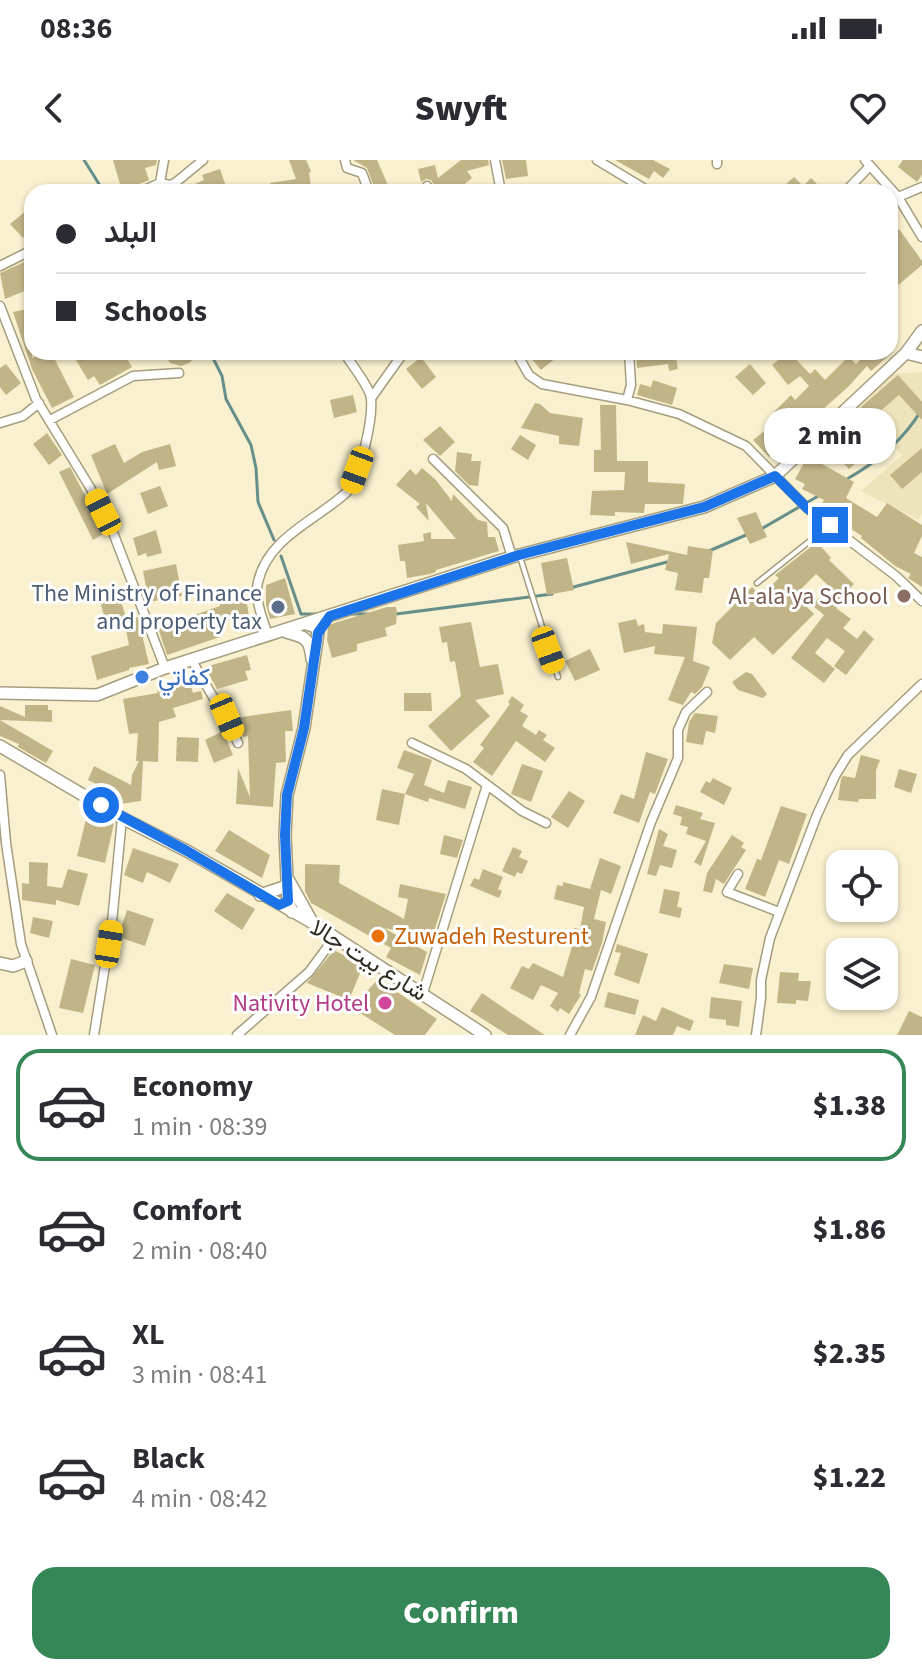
<!DOCTYPE html>
<meta charset="utf-8">
<style>
body{margin:0;font-family:"Source Sans 3",Vazirmatn,sans-serif;background:#f7f7f7;color:#2b2b33;height:100vh;display:flex;flex-direction:column;font-size:30px;white-space:nowrap}
*{box-sizing:border-box;margin:0}
p{font-size:26px;color:#7c7c81}
.icon{flex:none;width:44px;height:44px;fill:none;stroke:currentColor;stroke-width:2;stroke-linecap:round;stroke-linejoin:round}
.map{position:relative;height:875px;overflow:hidden}
.details{display:flex;flex-direction:column;background:#fff;flex:1}
.details>*{flex:none}
.hud{position:absolute;left:24px;top:24px;width:874px;height:176px;border-radius:24px;box-shadow:0 2px 6px #0004;display:grid;align-content:center;height:176px;padding:0 32px;background:#fff}
.fabs{position:absolute;left:826px;top:690px;display:grid;gap:16px}
.fabs a{display:grid;place-items:center;width:72px;height:72px;border-radius:16px;background:#fff;box-shadow:0 2px 6px #0004;font-size:40px}
.end{position:absolute;width:36px;height:36px;margin:-18px;border:10px solid #1a73e8;background:#fff;box-shadow:0 0 0 4px #fff}
.from{border-radius:50%}
.bubble{position:absolute;height:56px;border-radius:24px;background:#fff;box-shadow:0 2px 6px #0004;font-size:26px;font-weight:800;line-height:56px;text-align:center}
.car{position:absolute;width:24px;height:48px;margin:-24px -12px;border-radius:10px;box-shadow:0 0 6px 2px #0007;background:linear-gradient(#f5c518 24%,#345 0 40%,#f5c518 0 76%,#345 0 86%,#f5c518 0)}
.hud b{display:flex;align-items:center;gap:28px;height:76px;font-size:30px}
.hud b+b{border-top:2px solid #e1e1e2}
.hud i{width:20px;height:20px;background:#2b2b33}
ul{padding:14px 0 0;list-style:none}
li{display:flex;align-items:center;gap:24px;height:112px;margin:0 16px 12px;padding:0 16px;border:4px solid transparent;border-radius:24px}
li div{flex:1}
li b{display:block;font-size:30px}
li em{font-style:normal;font-weight:800}
li.selected{border-color:#358758}
li>.icon{width:72px;height:72px;stroke-width:1.5}
.cta{display:flex;gap:16px;margin-top:auto;padding:16px 32px}
.cta a{flex:1;height:92px;border-radius:24px;background:#358758;color:#fff;font-size:32px;font-weight:800;line-height:92px;text-align:center}
.status{display:flex;justify-content:space-between;align-items:center;height:56px;padding:0 40px;background:#fff;direction:ltr}
.status svg{height:22px;fill:currentColor}
header{display:flex;justify-content:space-between;align-items:center;height:104px;padding:0 32px;background:#fff;font-size:36px;font-weight:800}
.map>svg:first-child{display:block}
.built{fill:#eee4bc}
.lines{fill:none;stroke-linecap:round;stroke-linejoin:round}
.stream{stroke:#668f8c;stroke-width:3}
.building{fill:#c1b588}
.lane-casing{stroke:#a59d7e;stroke-width:7}
.street-casing{stroke:#a59d7e;stroke-width:11}
.secondary-casing{stroke:#a59d7e;stroke-width:14}
.lane{stroke:#fff;stroke-width:4}
.street{stroke:#fff;stroke-width:8}
.secondary{stroke:#fff;stroke-width:11}
.route{stroke:#1a73e8;stroke-width:10}
.education-dot{fill:#8d6e63;stroke:#fff;stroke-width:3}
.service-dot{fill:#5c6f8a;stroke:#fff;stroke-width:3}
.shop-dot{fill:#3f7fe0;stroke:#fff;stroke-width:3}
.food-dot{fill:#e8710a;stroke:#fff;stroke-width:3}
.hotel-dot{fill:#d1479c;stroke:#fff;stroke-width:3}
.labels{text-anchor:middle;stroke-width:6;stroke-linejoin:round;paint-order:stroke}
.service-label{font-size:24px;fill:#4e5e75;stroke:#fff;text-anchor:end}
.education-label{font-size:24px;fill:#785e54;stroke:#fff;text-anchor:end}
.shop-label{font-size:24px;fill:#366cbe;stroke:#fff;text-anchor:start}
.food-label{font-size:24px;fill:#c56008;stroke:#fff;text-anchor:start}
.street-label{font-size:24px;fill:#302c20;stroke:#fff}
.hotel-label{font-size:24px;fill:#b23c85;stroke:#fff;text-anchor:end}
</style>
<div class="status"><b>08:36</b><svg viewBox="0 0 49 12"><path d="M0 12V9h3v3zM5 12V6h3v6zM10 12V3h3v9zM15 12V0h3v12zM26 1h20v11H26zM47 4h2v5h-2z"/></svg></div>
<header><svg class="icon" aria-label="back" viewBox="0 0 24 24"><path d="M15 5l-7 7 7 7"/></svg>Swyft<svg class="icon" aria-label="heart" viewBox="0 0 24 24"><path d="M12 20l-8-8c-3-5 5-10 8-4 3-6 11-1 8 4z"/></svg></header>
<div class="map">
<svg width="922" height="875" viewBox="0 0 922 875">
<rect width="100%" height="100%" fill="#f8f0ce"/>
<path class="built" d="M922,212V354L919,360L861,331L902,295L855,246L893,214Z"/>
<g class="lines">
<path class="stream" d="M84,0L104,32
M210,192L222,216L226,239L251,285L256,308L258,342L274,380
M847,319C877,302 905,278 922,249
M761,369L820,335
M709,391L746,375
M281,396L301,454H321
M570,428L667,402
M352,454H369
M396,454L552,434"/>
</g>
<path class="building" d="M113,0H157L156,5L145,8L149,20L122,31Z
M289,0H306L311,11L309,13L312,32H271L270,23L296,19Z
M353,0H377L391,32H376L367,8Z
M461,0H488L489,5L467,11L472,18L461,27L441,32H438L431,20L426,19L421,22L418,9L435,5L438,18Z
M502,0H526L528,16L506,19Z
M615,0H653L670,9L663,18L654,11L649,19Z
M903,0H922V15L917,22L898,7Z
M220,9L228,32H177L204,20L202,15Z
M794,17L803,26L811,18L825,32H788L785,25Z
M32,46V70L23,78L10,64Z
M899,69L922,101V105L890,132V75Z
M31,99L32,128L5,139L0,113Z
M32,148V198L45,192H51L74,237L52,248L32,209L13,152Z
M71,192H123L132,207L100,225L94,216L88,220Z
M163,192H195L191,202L181,206L170,203Z
M526,192H563L541,210Z
M636,192H675L678,209L669,211L668,204L637,208Z
M789,192L810,214L815,209L825,220L848,197L856,204L869,192H893L871,211L867,206L848,227L769,297L753,280L781,258L774,252L791,235L795,240L809,226L800,216L788,225L772,205Z
M421,197L436,217L422,229L406,209Z
M6,204L21,223L6,235L0,227V208Z
M750,204L766,223L753,235L735,217Z
M898,215L922,242V260L899,235L877,254L872,249L867,253L861,247Z
M653,220L677,228L672,245L637,235L640,224L651,227Z
M353,235L357,252L334,258L330,240Z
M535,243L540,244L550,253L583,258L579,286L559,284V276L521,268Z
M600,245H616L617,301H648V322L685,324L683,344H645L644,353L615,352V356L590,355L592,331L624,330L625,312H594V290H601Z
M440,266L455,282L440,296L423,280Z
M863,268L877,283L849,309L835,294Z
M47,273L62,295L49,305L33,284Z
M520,275L536,285L528,300L511,289Z
M115,284L124,303L142,292L170,284L176,306L159,310L157,302L107,334L91,295Z
M922,288V312L902,329L890,315Z
M457,292L472,294L471,301H481L478,326L469,325L455,311Z
M808,296L854,322L846,338L877,357L887,343L922,365V376L914,393L922,397V427L908,418L911,414L895,406L861,378L862,376L843,364L846,358L821,345L824,340L802,329L805,324L795,319Z
M70,307L105,373L93,380L59,312Z
M422,308L435,319L452,341L453,334L478,360L487,362L488,377H495L499,391L436,410V412L430,414L407,418L405,401H400L398,385L424,381L423,374L431,372V379H456L426,343L429,361L416,347L420,344L396,325L410,309L416,315Z
M160,326L168,346L148,354L140,333Z
M756,352L767,377L750,384L737,358Z
M156,370L162,393L147,397L146,393L138,396L133,378Z
M626,382L687,395L688,386L713,390L709,418H704L702,433L675,430L678,413L665,410L669,394L631,404Z
M817,382L831,398L829,400L854,424L837,442L840,444L836,448L851,459L843,468L857,479L864,470L874,479L846,515L834,506L845,491L827,478L815,493L835,509L824,523L791,498L824,455L812,445L830,427L816,414L795,435L814,454L773,495L754,477L730,500L712,483L716,463L752,427L761,436L779,418L775,415Z
M567,398L574,430L547,435L541,403Z
M176,404L182,436L149,442L143,411Z
M285,418L295,454L270,459L266,445V425Z
M245,430L249,457L215,463L220,477L167,495L158,468L220,446L218,435Z
M117,431V435L123,433L126,443L122,444L126,458L106,464L99,436Z
M387,447H396L397,452L396,464L385,468L387,476L357,484V491L332,498L327,480L328,465Z
M138,457L149,504L129,508V510L97,520L91,496L129,485L124,460Z
M636,459L638,466L644,464L645,472L662,474L663,464L697,467L693,501L710,507L702,527L695,534L691,532L683,545L668,540L685,497L654,494L655,486L624,493L618,463Z
M471,462L480,507L498,504L504,534L475,540L490,556L451,591L428,566L461,536L455,501L450,502L447,482L442,483L439,467Z
M590,489L600,510L575,521L565,501Z
M247,495L251,510L245,511L248,520L217,529L205,507Z
M746,512L752,514L767,534L763,538L738,530L732,522Z
M189,520L193,533L201,531L203,539L173,548L176,557L159,562L158,602L143,601L141,641L120,644L106,637V629L88,620L94,606L131,625L132,615L139,601H136L138,573L129,574L123,539L158,533L157,529Z
M404,533H431L432,551H404Z
M512,536L524,545L520,551L528,556L522,566L536,575L539,570L547,575L543,580L555,588L545,602L516,581L492,616L473,602L484,588L480,585L510,544L508,542Z
M25,545H48V550H52V562L0,560V546L25,557Z
M291,550L293,571H285L286,602L276,603L273,647L236,644L238,608L250,637L248,576L243,577L235,558Z
M695,553L718,556L715,573L706,571L703,585L686,582L689,562Z
M0,560L53,591L46,603L18,587L19,584L0,576Z
M223,571L233,595L214,603L205,580Z
M177,577L199,578L198,602L176,601Z
M404,590L432,600L424,625L444,633L448,620L472,627L465,649L429,638L428,642L405,634L414,614L397,608Z
M646,592L668,599L655,634L650,632L639,663L613,653L621,634L634,639Z
M861,595L880,600L876,610V639H859L858,642L838,640L841,619L843,616L855,618Z
M522,604L543,611L531,642L511,634Z
M899,609L917,614L911,633L894,627Z
M713,618L732,628L724,645L700,632L706,621L710,623Z
M382,629L405,634L399,665L376,660Z
M569,631L585,641L568,668L551,657Z
M676,645L703,653L700,659L715,663L701,706L694,702L706,681L686,674L688,667L680,665L682,657L673,654Z
M781,646L807,654L789,704L779,700L765,737L745,729L757,699L761,700Z
M87,655L114,663L105,703L77,696Z
M659,669L668,674L663,686L677,690L672,708L660,705L656,716L647,714Z
M229,670L270,695L262,718L215,691Z
M444,675L463,680L457,698L440,694Z
M732,675L744,683L741,687L746,690L724,724L716,719L712,733L703,731L707,713Z
M513,687L522,691L519,697L528,701L522,714L517,712L515,717L502,711Z
M133,688L179,704L170,723L147,712L143,723L124,715Z
M600,698L621,706L611,734L601,730L594,759L606,762L602,783L592,811L585,809L579,833L581,835L569,854L560,848L558,852L550,846L558,833L541,825L533,840L510,828L522,806L529,809L533,803L563,817L575,776L574,768L580,769L584,747L554,739L557,725L563,726V722L590,729Z
M29,702L48,703L47,726L62,728L68,709L88,714L79,746L56,740V745L22,740V723L29,724Z
M305,704L340,705L339,723L404,759L408,739L398,737L400,724L446,734L432,778L384,768L427,792L420,815L386,797L391,788L311,743L305,731Z
M483,709L503,717L498,729L502,731L499,738L470,726L474,718L479,720Z
M664,729L680,732L677,747L682,748L680,758L659,753Z
M227,733L255,749L242,770L214,751Z
M127,750L154,759L145,786L118,777Z
M33,757L53,761L49,778L30,773Z
M617,784L648,794L639,824L614,815L621,793L615,792Z
M334,790L363,806L349,840L307,823Z
M71,799L95,805L83,853L59,848Z
M724,804L753,808L749,829L719,823Z
M780,812L799,813L798,821H811L808,841L796,840V844L777,843Z
M378,819L437,859L425,875H395L352,848Z
M608,832L639,840L635,855L604,847Z
M482,833L511,853L545,875H508L470,851Z
M711,837L742,841L739,867L726,865V860L709,858Z
M662,847L694,861L690,871L677,866L673,875H635L643,855L656,861Z
M909,851L922,857V875H897Z"/>
<g class="lines">
<defs>
<path id="lane" d="M520,397L558,517
M757,423L830,365"/>
<path id="street" d="M345,0L347,8L362,13L369,32
M495,0L501,32
M597,0L650,32
M865,0L898,37L922,77
M717,4V0
M160,23L170,25L175,23L203,0
M427,26L431,32
M140,32L160,23L164,0
M845,32L870,6
M898,37L922,27
M0,106L32,90
M0,146L36,239L91,329L114,375L165,508
M516,192L529,215L542,224L627,240L679,254L746,286L807,348L896,416L922,441
M372,237L404,192
M627,240L631,225L629,192
M50,260L133,216L179,213
M0,263L23,256L39,243
M433,299L503,368L512,397
M268,475C263,460 254,439 258,422C268,377 317,360 347,332C360,320 373,258 371,239C371,228 350,203 344,192
M192,500C206,528 225,553 238,583
M412,583L466,609L522,651L546,663
M0,615L6,683L21,784L52,875
M738,714L727,732L779,752
M423,833L487,625
M94,875L112,762L122,658
M237,875L309,812L334,778
M570,875L591,837L651,662L678,598V570L686,552L707,532
M756,875L761,838V820L770,778L817,655L835,616L848,595L922,524"/>
<path id="secondary" d="M906,193L922,197
M286,472C305,477 310,478 312,499
M0,533L97,535L165,508L512,397L704,347L775,316L906,193L922,171
M0,586L122,658L187,691L313,763L485,875
M260,735L284,727L289,721L312,762
M292,752L288,741L285,675L287,635L304,568L318,473L316,467L307,464
M0,803L13,806L26,801"/>
</defs>
<use href="#lane" class="lane-casing"/>
<use href="#street" class="street-casing"/>
<use href="#secondary" class="secondary-casing"/>
<use href="#lane" class="lane"/>
<use href="#street" class="street"/>
<use href="#secondary" class="secondary"/>
</g>
<g class="lines">
<path class="route" d="M101,645L187,691L279,745L288,741L285,675L287,635L304,568L318,473L330,456L519,395L704,347L775,316L807,348L830,365"/>
</g>
<circle class="education-dot" cx="904" cy="436" r="8"/>
<circle class="service-dot" cx="278" cy="447" r="8"/>
<circle class="shop-dot" cx="142" cy="517" r="8"/>
<circle class="food-dot" cx="378" cy="776" r="8"/>
<circle class="hotel-dot" cx="385" cy="843" r="8"/>
<g class="labels">
<g class="service-label">
<text x="262" y="441">The Ministry of Finance<tspan x="262" dy="28">and property tax</tspan></text>
</g>
<g class="education-label">
<text x="888" y="444">Al-ala'ya School</text>
</g>
<g class="shop-label">
<text x="158" y="525">كفاتي</text>
</g>
<g class="food-label">
<text x="394" y="784">Zuwadeh Resturent</text>
</g>
<g class="street-label">
<text transform="translate(369 800) rotate(32)" y="8">شارع بيت جالا</text>
</g>
<g class="hotel-label">
<text x="369" y="851">Nativity Hotel</text>
</g>
</g>
</svg>
<div class="fabs">
<a><svg class="icon" aria-label="locate" viewBox="0 0 24 24"><circle cx="12" cy="12" r="6"/><path d="M12 2v4M12 18v4M2 12h4M18 12h4"/></svg></a>
<a><svg class="icon" aria-label="layers" viewBox="0 0 24 24"><path d="M12 4l9 5-9 5-9-5zM3 14l9 5 9-5"/></svg></a>
</div>
<i class="end from" style="left:101px;top:645px"></i>
<i class="end" style="left:830px;top:365px"></i>
<div class="bubble" style="left:764px;top:248px;width:132px">2 min</div>
<i class="car" style="left:357px;top:310px;rotate:200deg"></i>
<i class="car" style="left:103px;top:352px;rotate:333deg"></i>
<i class="car" style="left:548px;top:490px;rotate:160deg"></i>
<i class="car" style="left:227px;top:557px;rotate:157deg"></i>
<i class="car" style="left:109px;top:784px;rotate:9deg"></i>
<div class="hud">
<b><i class="from"></i>البلد</b>
<b><i></i>Schools</b>
</div>
</div>
<section class="details">
<ul>
<li class="selected"><svg class="icon" aria-label="car" viewBox="0 0 24 24"><path d="M5 17H2v-5l4-1 3-4h7l3 4 3 1v5h-3M9 17h6M6 11h13"/><circle cx="7" cy="17" r="2"/><circle cx="17" cy="17" r="2"/></svg><div><b>Economy</b><p>1 min · 08:39</p></div><em>$1.38</em></li>
<li><svg class="icon" aria-label="car" viewBox="0 0 24 24"><path d="M5 17H2v-5l4-1 3-4h7l3 4 3 1v5h-3M9 17h6M6 11h13"/><circle cx="7" cy="17" r="2"/><circle cx="17" cy="17" r="2"/></svg><div><b>Comfort</b><p>2 min · 08:40</p></div><em>$1.86</em></li>
<li><svg class="icon" aria-label="car" viewBox="0 0 24 24"><path d="M5 17H2v-5l4-1 3-4h7l3 4 3 1v5h-3M9 17h6M6 11h13"/><circle cx="7" cy="17" r="2"/><circle cx="17" cy="17" r="2"/></svg><div><b>XL</b><p>3 min · 08:41</p></div><em>$2.35</em></li>
<li><svg class="icon" aria-label="car" viewBox="0 0 24 24"><path d="M5 17H2v-5l4-1 3-4h7l3 4 3 1v5h-3M9 17h6M6 11h13"/><circle cx="7" cy="17" r="2"/><circle cx="17" cy="17" r="2"/></svg><div><b>Black</b><p>4 min · 08:42</p></div><em>$1.22</em></li>
</ul>
<div class="cta"><a>Confirm</a></div>
</section>
